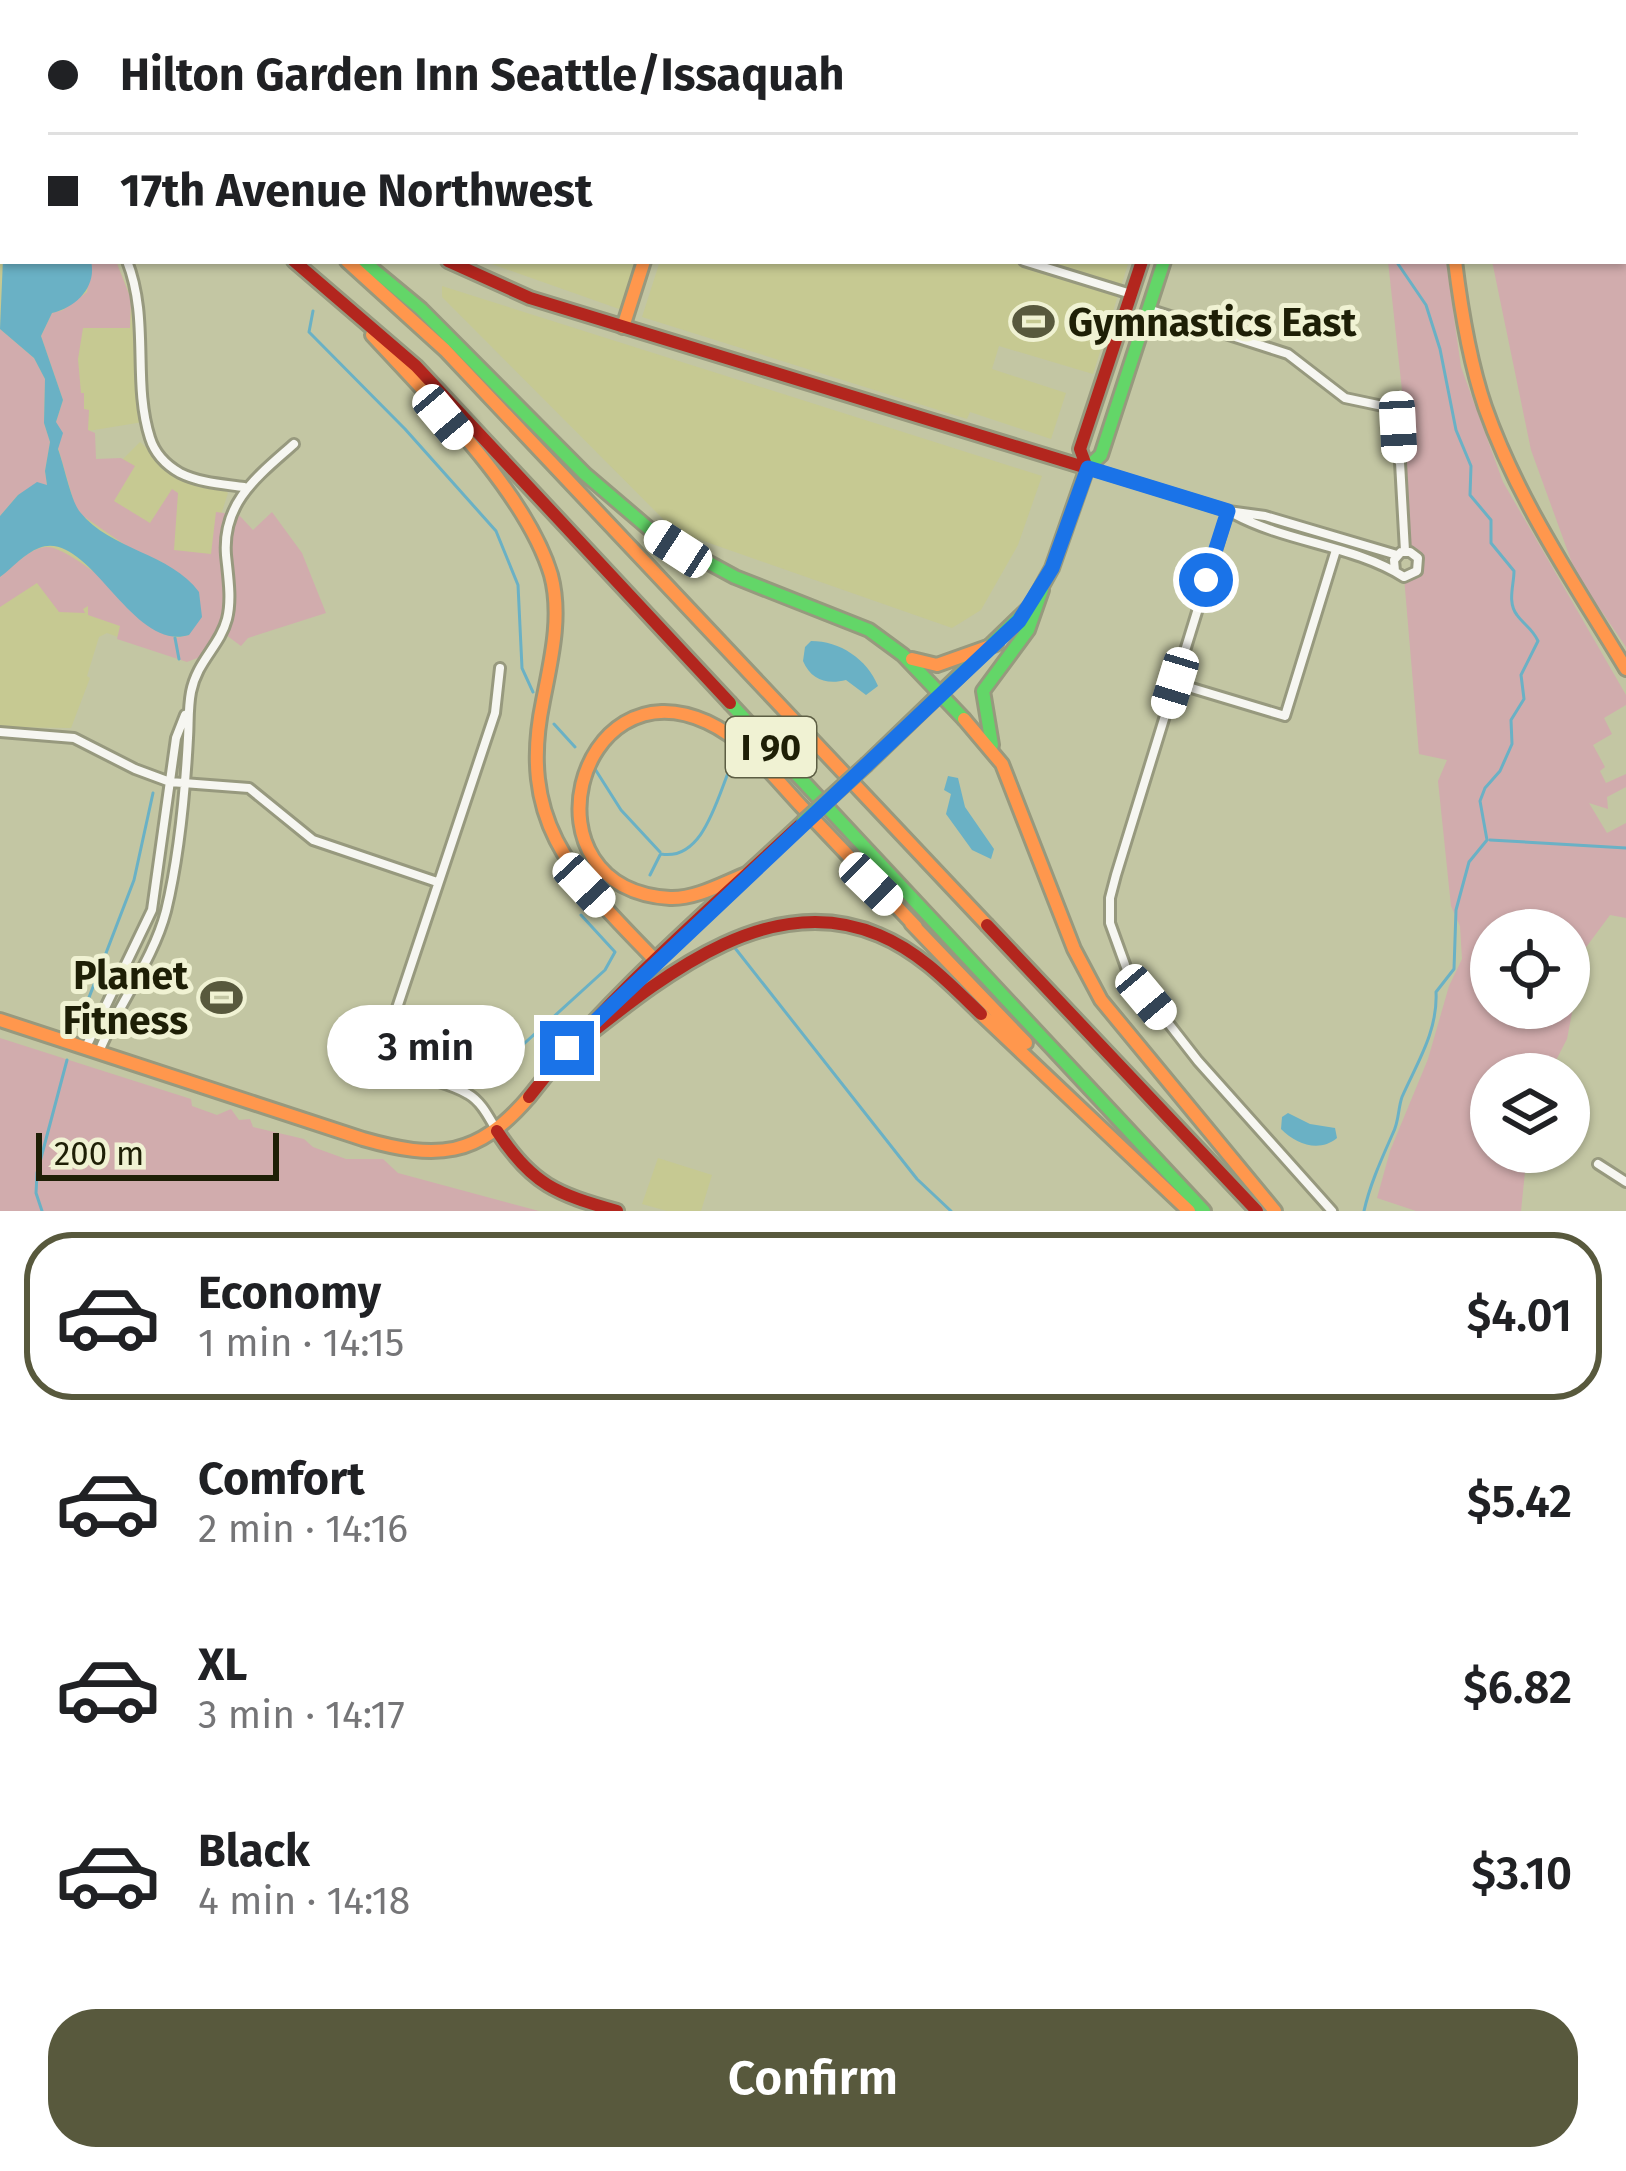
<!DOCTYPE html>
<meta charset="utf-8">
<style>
body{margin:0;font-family:"Fira Sans",sans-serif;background:#f2f2f2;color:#202124;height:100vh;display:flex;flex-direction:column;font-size:45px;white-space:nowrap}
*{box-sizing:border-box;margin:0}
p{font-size:39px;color:#757577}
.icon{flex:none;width:66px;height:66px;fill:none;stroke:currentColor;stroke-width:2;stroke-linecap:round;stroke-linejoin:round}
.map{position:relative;height:1211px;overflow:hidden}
.sheet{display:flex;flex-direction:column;background:#fff;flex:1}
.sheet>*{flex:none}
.guide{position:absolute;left:0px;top:0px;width:1626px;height:264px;box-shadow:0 3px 9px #0004;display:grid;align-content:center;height:264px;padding:0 48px;background:#fff}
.controls{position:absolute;left:1470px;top:909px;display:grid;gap:24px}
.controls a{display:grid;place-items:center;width:120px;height:120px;border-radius:50%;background:#fff;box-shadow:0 3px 9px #0004;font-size:60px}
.scale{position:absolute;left:36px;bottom:30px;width:243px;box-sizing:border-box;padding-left:12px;border:6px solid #1e1f06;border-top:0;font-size:33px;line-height:42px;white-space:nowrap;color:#1e1f06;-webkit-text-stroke:9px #f0f2d3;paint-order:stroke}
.end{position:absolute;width:54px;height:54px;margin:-27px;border:15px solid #1a73e8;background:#fff;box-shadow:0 0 0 6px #fff}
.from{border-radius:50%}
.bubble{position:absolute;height:84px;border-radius:42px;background:#fff;box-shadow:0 3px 9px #0004;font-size:39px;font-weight:600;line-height:84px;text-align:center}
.car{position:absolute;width:36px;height:72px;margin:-36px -18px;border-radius:15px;box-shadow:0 0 9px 3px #0007;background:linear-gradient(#fff 24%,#345 0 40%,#fff 0 76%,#345 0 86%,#fff 0)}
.guide b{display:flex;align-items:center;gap:42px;height:114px;font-size:45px}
.guide b+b{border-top:3px solid #e0e0e0}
.guide i{width:30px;height:30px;background:#202124}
ul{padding:21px 0 0;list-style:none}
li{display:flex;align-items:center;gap:36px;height:168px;margin:0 24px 18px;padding:0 24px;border:6px solid transparent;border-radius:48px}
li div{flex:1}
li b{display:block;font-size:45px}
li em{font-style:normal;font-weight:600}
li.current{border-color:#58593d}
li>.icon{width:108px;height:108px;stroke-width:1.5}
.button{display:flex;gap:24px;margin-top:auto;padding:24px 48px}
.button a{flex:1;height:138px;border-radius:48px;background:#58593d;color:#fff;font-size:48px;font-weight:600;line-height:138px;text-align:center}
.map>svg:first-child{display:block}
.built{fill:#c6c992}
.green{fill:#d1acad;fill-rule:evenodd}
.water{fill:#6ab1c5}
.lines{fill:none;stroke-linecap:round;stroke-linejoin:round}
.stream{stroke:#6ab1c5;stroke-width:3}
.street-casing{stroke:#97997e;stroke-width:14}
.fast-casing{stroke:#97997e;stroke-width:18}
.slow-casing{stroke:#97997e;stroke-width:18}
.jam-casing{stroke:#97997e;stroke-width:18}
.street{stroke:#f6f6f1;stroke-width:8}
.fast{stroke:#63d668;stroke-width:12}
.slow{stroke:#ff974d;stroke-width:12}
.jam{stroke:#b3261e;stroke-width:12}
.fast-bridge-casing{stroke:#97997e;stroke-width:18;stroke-linecap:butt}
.fast-bridge{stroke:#63d668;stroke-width:12}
.route{stroke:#1a73e8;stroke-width:15}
.labels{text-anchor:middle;stroke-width:10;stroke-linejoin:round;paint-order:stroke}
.shield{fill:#f0f2d3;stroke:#5d5e44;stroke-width:3}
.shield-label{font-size:36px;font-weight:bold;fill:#1e1f06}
.poi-label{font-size:39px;font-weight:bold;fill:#1e1f06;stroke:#f0f2d3;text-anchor:start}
</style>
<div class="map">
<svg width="1626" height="1211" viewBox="0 0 1626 1211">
<rect width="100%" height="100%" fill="#c3c6a3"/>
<path class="built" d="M99,0H503L512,3H102Z
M0,171L3,261H116L134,303L143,422L88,431L86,459L117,465L140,442L176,475L192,483L223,488L228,493L217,527V563L191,658L187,662L107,633L99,637L87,676L90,678L71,728L0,727Z
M483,261H637L622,310Z
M660,261H1129L1093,374L999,346L992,369L1066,393L1051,439L970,412L967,419L642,317Z
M442,286L1042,476L1018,545L981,610L952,628L675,531L442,297Z
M658,1158L712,1175L701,1211H667L642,1204Z"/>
<path class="green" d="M1456,0H1626V647L1576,574L1531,450L1492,261H1623V3H1455Z
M91,261H116L131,299L130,328H83L78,359L81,393H84V409L89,410L88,430L95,433L96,459L121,458L135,466L114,501L150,523L172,489L178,493L174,550L211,554L216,512L239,515L253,530L272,512L302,553L326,613L248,638L241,646L222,632L205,655L187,662L117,639L120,626L88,615V606L83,609L85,613L59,612L37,583L0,607V577C13,567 30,547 47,547C71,546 151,619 175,638L189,635L162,562L128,547L83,516L75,506L57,444L56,422L63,400L41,336L52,313L63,310L87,292Z
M1388,261H1446L1461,367L1503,482L1626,695V705L1604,718L1612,734L1593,745L1605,767L1600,771L1606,783L1626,774V787L1607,797L1608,809L1589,803L1607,833L1626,823V918L1610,915L1584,950L1567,1039L1549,1074H1491V1152H1527L1521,1211H1416L1377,1198L1390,1151L1428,1059L1449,986L1462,959L1460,926L1451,906L1438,781L1447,760L1419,754L1404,577L1419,564L1405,551L1398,427L1405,418ZM1491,930H1569V1008H1491Z
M0,329L34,358L45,379L44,423L50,442L45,471L47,485L18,495L0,516Z
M0,1038L191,1099L192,1106L217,1115L231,1109L239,1120L250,1119L253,1127L304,1139L313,1147L346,1159H383L398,1173L539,1211H0Z"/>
<path class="water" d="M3,259L91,261C97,286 77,307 52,313L41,336L63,400L56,422L63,433L58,449C64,465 71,501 80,512C110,550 171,553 199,592L202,617L189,635C131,653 89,528 39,548C25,553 12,568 0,577V516L18,495L37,482L47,485L45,471L50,442L44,423L45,379L34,358L0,329Z
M811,641C840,641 867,659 878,686L866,695L846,680C827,685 811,680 803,661L805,647Z
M948,776L958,778L965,807L994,849L991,859L972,850L946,814L951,794L944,790Z
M1288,1113L1310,1124L1335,1128L1337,1138C1319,1153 1296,1144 1281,1129L1282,1117Z"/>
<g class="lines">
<path class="stream" d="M412,3L413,0
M1362,3V0
M313,311L309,332L405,429L496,531L518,585L522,668L533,692
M175,638L179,659
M554,724L575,747
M595,769L621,810L660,852
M1490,840L1626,848
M661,854C707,862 719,787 735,757
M650,875L660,855
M735,948L917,1179L951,1211
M80,1021L134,880L153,793
M487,1084L516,1051L605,970L615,952L581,915
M42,1211L36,1193L37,1173L67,1060
M1364,1211C1370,1184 1382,1158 1393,1133C1399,1122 1398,1108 1402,1097C1417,1063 1438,1031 1436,992L1454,969L1456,910L1469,862L1487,840L1480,801L1485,788L1500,771L1512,744L1511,720L1524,699L1521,675L1538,641C1532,628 1524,625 1517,615C1507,602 1514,585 1514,571L1491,543V520L1470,495L1471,466L1456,430L1440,349L1426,305L1396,261"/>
<defs>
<path id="street" d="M1076,3V0
M0,167L3,168
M127,261C150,319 132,382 150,438C155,454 166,465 180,473C200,483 223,484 244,487
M1024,261L1131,294
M1148,309L1288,354L1345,398L1397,409L1405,551
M1088,468L1228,511L1265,516L1397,555
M1228,511L1116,875L1110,898V923L1127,970L1198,1061L1332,1211
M1234,514C1288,543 1353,545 1404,577L1417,571L1418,558L1410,552H1401L1394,560L1395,571
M1175,683L1285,716L1336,550
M0,732L74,738L135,769L170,782L249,788L313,840L437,882
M86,1047L152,910L176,738L185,715
M99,1052C118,1004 153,961 166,911C179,857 185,794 188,738C189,723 188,708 191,692C197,661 220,646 227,619C232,599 228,576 226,555C222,502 258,476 294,444
M497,1131C489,1118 482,1102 468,1094C437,1075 396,1082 387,1038L495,713L500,668
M1598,1164L1626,1182"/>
<path id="fast" d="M728,3L729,0
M363,261L421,309L585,474L654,533L735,577L869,630L903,655L964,719
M730,703L1204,1211
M992,745L983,691L1028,630L1042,590
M867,764L1031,606L1052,568L1087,468L1101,455L1164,261"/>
<path id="slow" d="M78,0L81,3
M347,261L445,350L987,925
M1455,261C1461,310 1469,360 1485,407C1518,501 1575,584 1626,669
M623,327L644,261
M372,335C430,398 526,492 551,575C562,616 551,660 543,701C517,826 576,878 656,961
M912,659L937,665L996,644
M964,719L1002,764L1074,949L1101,1000L1275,1211
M749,873C725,882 697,899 670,898C518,889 576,662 707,722C746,740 773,776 802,807C840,847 878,887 916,927
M911,923L1026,1043
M981,1014L1189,1211
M0,1020L363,1139C437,1160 477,1158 529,1097"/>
<path id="jam" d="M60,0L62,3
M809,0L819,3
M1401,0L1402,3
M1238,3L1239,0
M1262,3L1263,0
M0,68L3,70
M0,102L3,104
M294,261L416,366L730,703
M448,261L530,298L1087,468
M1087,468L1080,449L1142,261
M987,925L1257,1211
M558,1059C645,992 760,884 879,935C920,952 950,984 981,1014
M529,1097C608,995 708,911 802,823
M497,1131C532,1185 557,1194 617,1211"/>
</defs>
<use href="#street" class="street-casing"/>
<use href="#fast" class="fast-casing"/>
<use href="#slow" class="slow-casing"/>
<use href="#jam" class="jam-casing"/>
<use href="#street" class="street"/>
<use href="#fast" class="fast"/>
<use href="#slow" class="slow"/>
<use href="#jam" class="jam"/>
<defs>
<path id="fast-bridge" d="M802,823L867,764"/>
</defs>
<use href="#fast-bridge" class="fast-bridge-casing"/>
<use href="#fast-bridge" class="fast-bridge"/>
</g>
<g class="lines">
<path class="route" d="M567,1048L1019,621L1052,568L1088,468L1228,511L1206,580"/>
</g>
<defs>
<symbol id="stadium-bare" viewBox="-9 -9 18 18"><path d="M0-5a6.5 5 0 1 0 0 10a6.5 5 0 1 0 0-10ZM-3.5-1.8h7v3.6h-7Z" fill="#58593d" stroke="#f0f2d3" stroke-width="2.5" paint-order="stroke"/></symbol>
</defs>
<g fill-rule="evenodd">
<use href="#stadium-bare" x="1004" y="292" width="59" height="59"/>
<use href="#stadium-bare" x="192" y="968" width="59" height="59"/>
</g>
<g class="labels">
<rect class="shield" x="726" y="717" width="90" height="60" rx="9"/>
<g class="shield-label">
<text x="771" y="760">I 90</text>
</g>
<g class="poi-label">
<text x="1068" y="336">Gymnastics East</text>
<text x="188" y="989" text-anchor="end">Planet<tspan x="188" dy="45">Fitness</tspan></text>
</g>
</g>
</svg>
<div class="controls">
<a><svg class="icon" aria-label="locate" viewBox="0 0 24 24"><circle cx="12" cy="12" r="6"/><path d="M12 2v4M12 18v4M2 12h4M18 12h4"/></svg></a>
<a><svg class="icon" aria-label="layers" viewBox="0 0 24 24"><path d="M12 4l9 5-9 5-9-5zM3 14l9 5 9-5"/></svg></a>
</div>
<div class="scale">200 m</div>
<i class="end from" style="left:1206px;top:580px"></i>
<i class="end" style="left:567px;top:1048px"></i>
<div class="bubble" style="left:327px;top:1005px;width:198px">3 min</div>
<i class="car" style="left:443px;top:417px;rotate:140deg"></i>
<i class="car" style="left:1398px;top:427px;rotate:177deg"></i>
<i class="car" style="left:678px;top:549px;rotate:303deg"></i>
<i class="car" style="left:1175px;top:683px;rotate:197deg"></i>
<i class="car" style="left:871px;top:884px;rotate:134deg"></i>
<i class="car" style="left:584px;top:885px;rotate:137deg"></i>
<i class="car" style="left:1146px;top:997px;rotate:140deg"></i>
<div class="guide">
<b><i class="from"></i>Hilton Garden Inn Seattle/Issaquah</b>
<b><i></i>17th Avenue Northwest</b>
</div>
</div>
<section class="sheet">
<ul>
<li class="current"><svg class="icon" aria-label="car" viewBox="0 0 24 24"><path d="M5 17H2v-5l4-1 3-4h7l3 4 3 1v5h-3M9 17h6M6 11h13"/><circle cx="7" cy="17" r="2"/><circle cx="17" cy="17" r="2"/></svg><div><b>Economy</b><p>1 min · 14:15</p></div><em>$4.01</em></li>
<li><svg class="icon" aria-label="car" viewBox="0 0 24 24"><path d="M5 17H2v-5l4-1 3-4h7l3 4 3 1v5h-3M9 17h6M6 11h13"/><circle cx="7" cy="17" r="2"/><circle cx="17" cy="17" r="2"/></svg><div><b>Comfort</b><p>2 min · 14:16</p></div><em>$5.42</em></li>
<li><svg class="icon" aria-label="car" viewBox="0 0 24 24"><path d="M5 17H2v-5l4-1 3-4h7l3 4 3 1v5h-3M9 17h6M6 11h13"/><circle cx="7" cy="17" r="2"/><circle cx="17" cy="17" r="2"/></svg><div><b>XL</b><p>3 min · 14:17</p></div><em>$6.82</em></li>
<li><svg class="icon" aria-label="car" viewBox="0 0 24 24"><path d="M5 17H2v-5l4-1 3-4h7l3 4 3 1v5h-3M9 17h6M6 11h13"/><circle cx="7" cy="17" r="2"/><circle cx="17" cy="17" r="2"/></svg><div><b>Black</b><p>4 min · 14:18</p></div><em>$3.10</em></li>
</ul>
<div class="button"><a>Confirm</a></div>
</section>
